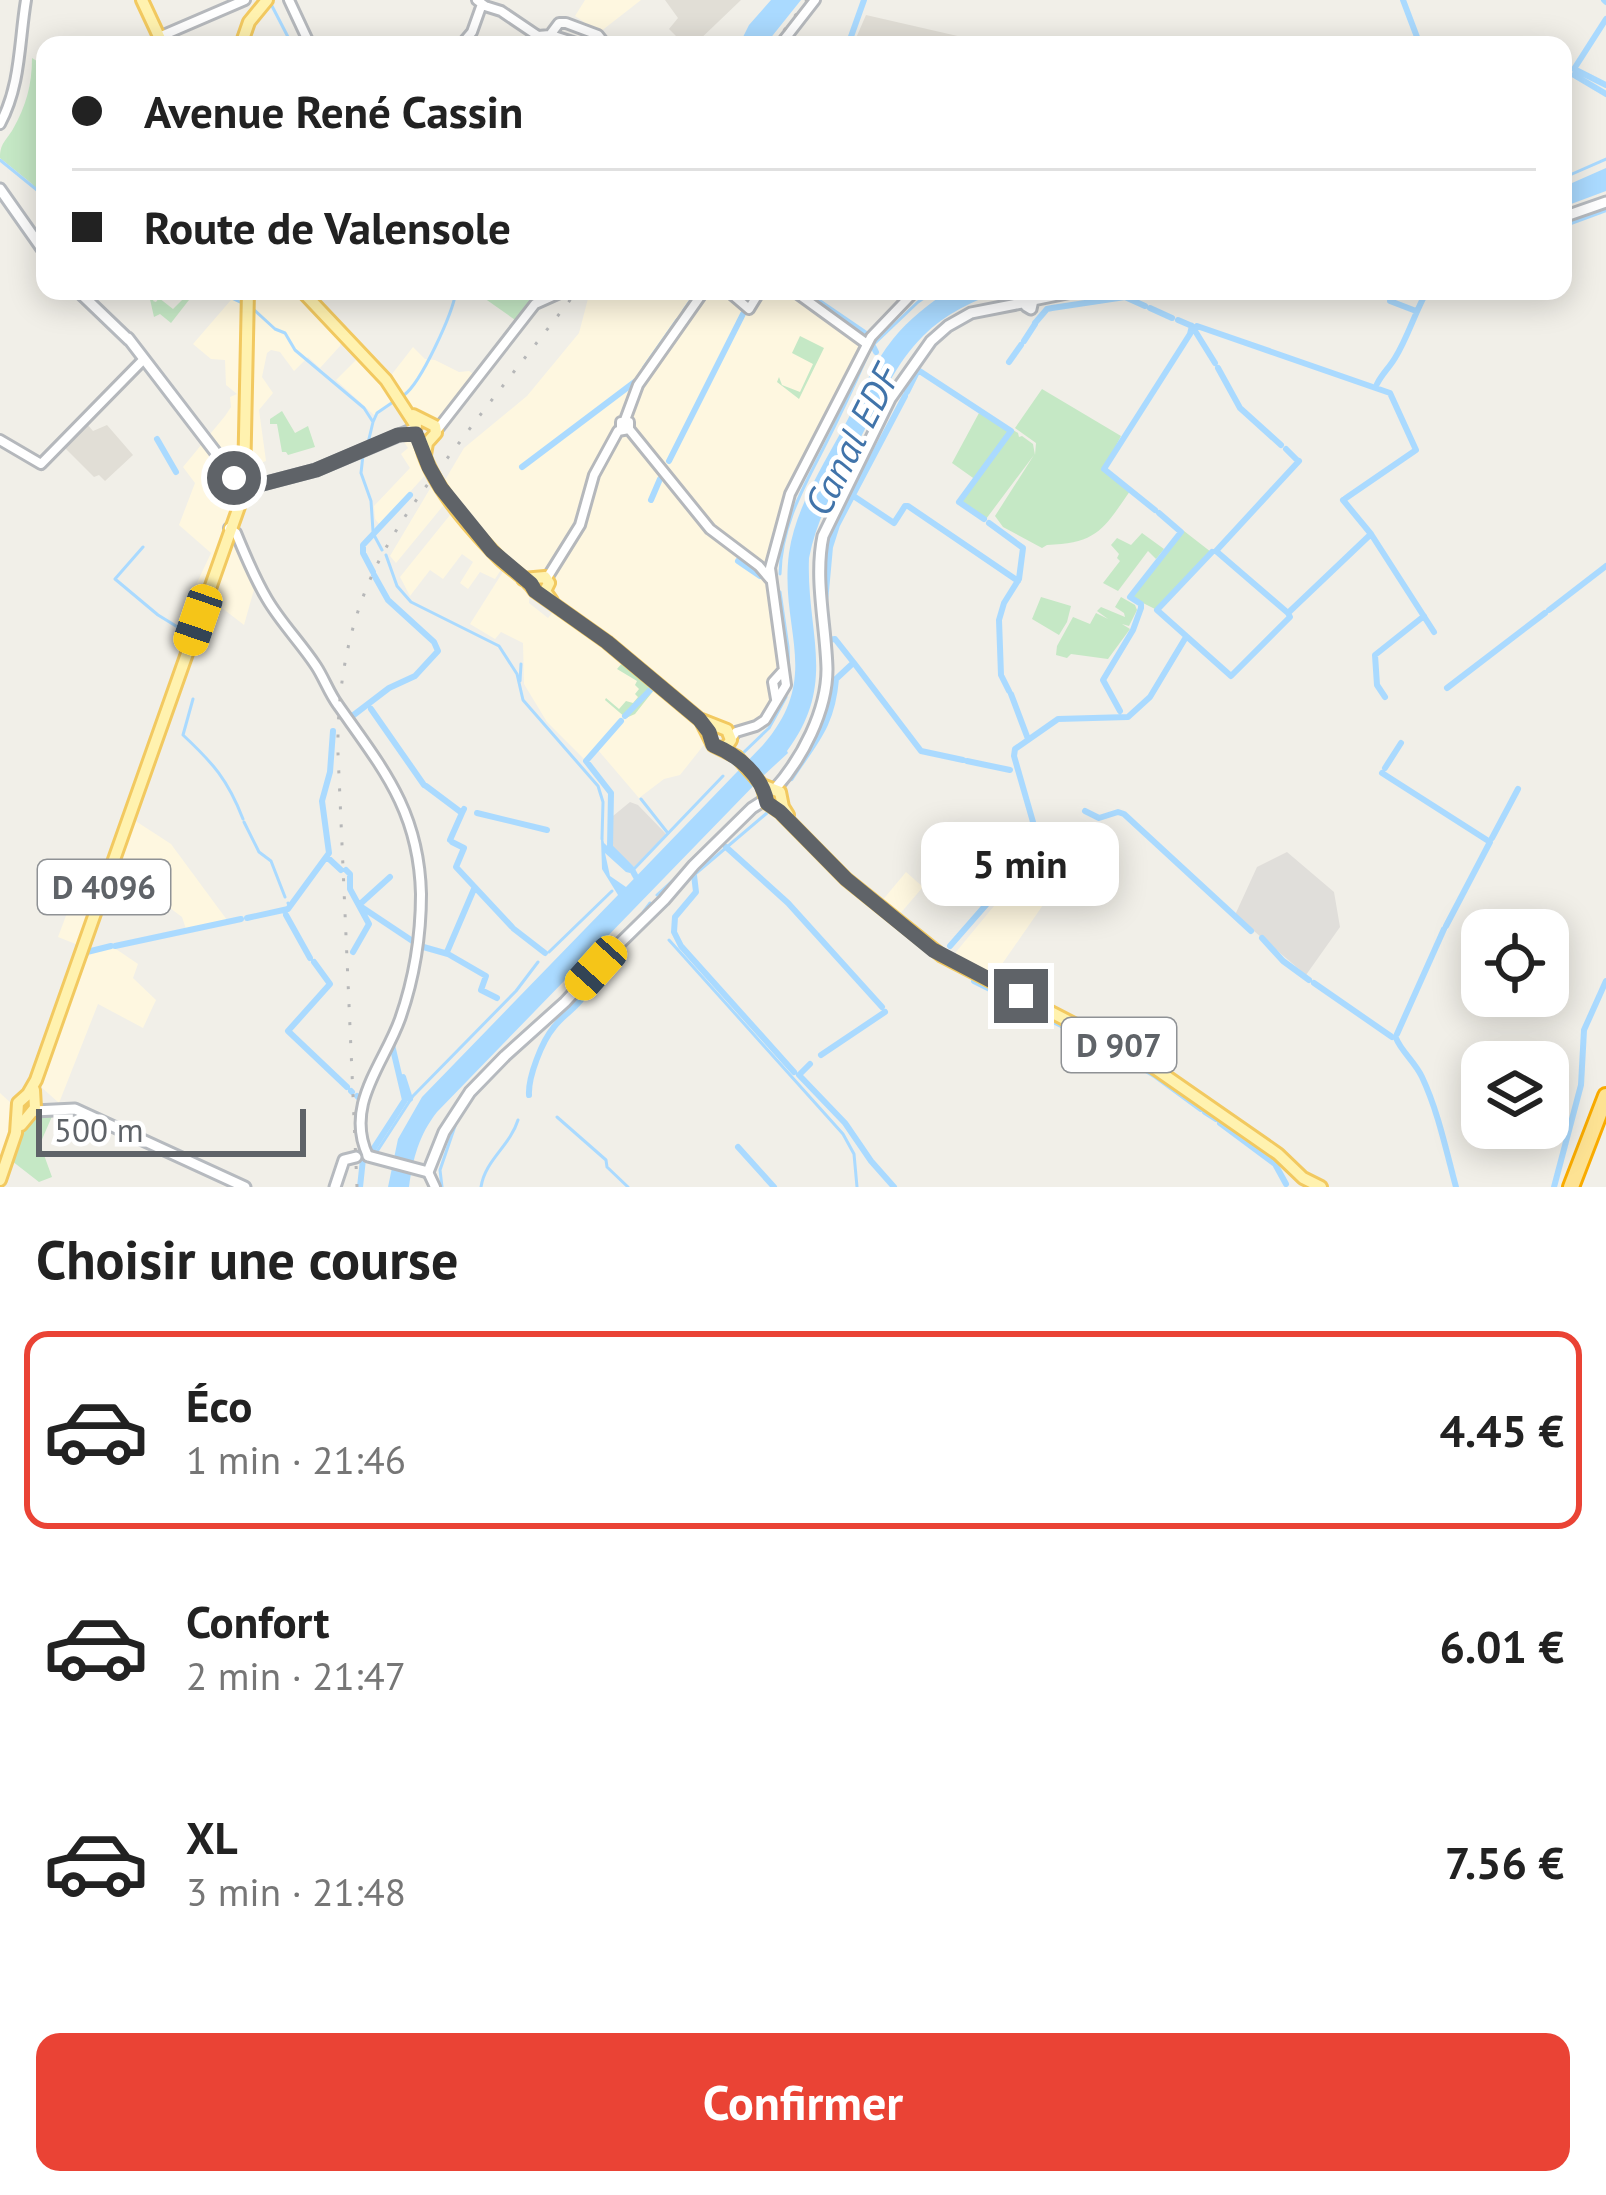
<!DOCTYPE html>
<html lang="fr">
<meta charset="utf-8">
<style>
body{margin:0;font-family:"PT Sans",sans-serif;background:#f2f2f2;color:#222;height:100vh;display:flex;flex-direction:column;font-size:45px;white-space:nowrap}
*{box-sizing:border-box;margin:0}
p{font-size:39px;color:#767676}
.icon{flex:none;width:66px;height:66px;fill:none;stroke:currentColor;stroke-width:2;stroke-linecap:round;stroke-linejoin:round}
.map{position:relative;height:1187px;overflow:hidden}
.side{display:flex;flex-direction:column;background:#fff;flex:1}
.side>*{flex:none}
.top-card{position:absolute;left:36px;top:36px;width:1536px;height:264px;border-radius:24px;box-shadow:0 6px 30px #0003;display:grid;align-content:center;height:264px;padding:0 36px;background:#fff}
.fabs{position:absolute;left:1461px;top:909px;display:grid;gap:24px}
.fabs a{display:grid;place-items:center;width:108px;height:108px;border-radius:24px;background:#fff;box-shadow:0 6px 30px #0003;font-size:60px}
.scale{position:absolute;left:36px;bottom:30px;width:270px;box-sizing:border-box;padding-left:12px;border:6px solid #5f6368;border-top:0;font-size:33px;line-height:42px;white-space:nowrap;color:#5f6368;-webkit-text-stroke:9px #fff;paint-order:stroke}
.end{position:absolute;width:54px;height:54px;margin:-27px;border:15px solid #5f6368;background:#fff;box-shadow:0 0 0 6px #fff}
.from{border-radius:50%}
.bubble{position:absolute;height:84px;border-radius:24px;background:#fff;box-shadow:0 6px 30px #0003;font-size:39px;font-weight:700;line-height:84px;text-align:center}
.car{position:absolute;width:36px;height:72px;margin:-36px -18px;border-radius:15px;box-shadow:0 0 9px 3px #0007;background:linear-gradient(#f5c518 24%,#345 0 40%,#f5c518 0 76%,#345 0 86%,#f5c518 0)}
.top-card b{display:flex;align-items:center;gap:42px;height:114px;font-size:45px}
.top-card b+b{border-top:3px solid #e0e0e0}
.top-card i{width:30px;height:30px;background:#222}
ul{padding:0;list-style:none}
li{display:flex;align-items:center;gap:36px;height:198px;margin:0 24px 18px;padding:0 12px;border:6px solid transparent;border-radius:24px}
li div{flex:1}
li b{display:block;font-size:45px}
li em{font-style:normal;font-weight:700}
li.selected{border-color:#ea4335}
li>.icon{width:108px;height:108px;stroke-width:1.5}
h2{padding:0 36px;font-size:54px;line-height:144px}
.action{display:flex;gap:24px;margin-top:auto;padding:24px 36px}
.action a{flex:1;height:138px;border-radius:24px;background:#ea4335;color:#fff;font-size:48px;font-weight:700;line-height:138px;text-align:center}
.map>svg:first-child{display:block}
.commercial{fill:#fef7e0}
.industrial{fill:#e0deda}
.education{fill:#e1ded6}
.green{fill:#c5e8c5}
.water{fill:#aadaff}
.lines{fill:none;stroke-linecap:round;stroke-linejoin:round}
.stream{stroke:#aadaff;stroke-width:3}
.canal{stroke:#aadaff;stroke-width:6}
.tertiary-casing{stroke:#b5b8bc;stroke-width:14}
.secondary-casing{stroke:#b6babf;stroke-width:15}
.primary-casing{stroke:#f2c960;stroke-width:16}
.motorway-casing{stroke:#f9ab00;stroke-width:20}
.tertiary{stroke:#fff;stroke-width:8}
.secondary{stroke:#fff;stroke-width:9}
.primary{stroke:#fff2af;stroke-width:10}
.motorway{stroke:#fde293;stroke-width:14}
.rail{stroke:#b6b7b8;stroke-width:3;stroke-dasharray:3 15;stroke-linecap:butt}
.route{stroke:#5f6368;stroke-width:15}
.labels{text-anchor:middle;stroke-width:9;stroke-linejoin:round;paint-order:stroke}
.shield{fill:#fff;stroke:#8f9295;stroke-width:3}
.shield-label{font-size:33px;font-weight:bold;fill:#5f6368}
.water-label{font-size:39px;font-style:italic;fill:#4174aa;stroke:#fff}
</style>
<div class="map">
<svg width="1606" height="1187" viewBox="0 0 1606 1187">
<rect width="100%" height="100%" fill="#f1efe8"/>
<path class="commercial" d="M585,0H641L600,32L582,25L584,22L575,16Z
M223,291H295L342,334L340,346L320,368L308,357L294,371L280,352L271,350L267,353L262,377L273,393L259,410L266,461L248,468L226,541L237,543L255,586L244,625L195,587L211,553L179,525L195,483L183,467L225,416L231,407L230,397L237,394L226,385L225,360L211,359L193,344L231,300Z
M590,291H789L865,344L789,488L781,514L768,562L767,582L776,651V696L763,718L753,723L731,727L706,718L512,564L446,486L445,480L464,448L527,396L579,333Z
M413,347L425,359L435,360L459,372L469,371L476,376L444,420L437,422L415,414L389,378Z
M356,360L397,399L374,415L336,380Z
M411,437L429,471L380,525L375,519L374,506L410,468L401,454L408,448L404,442Z
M434,482L447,501L396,563L390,556Z
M454,510L504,565L495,579L480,572L468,589L460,583L473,562L462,554L443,579L430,570L410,596L400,577Z
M506,567L530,585L529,603L548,618L556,608L625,660L696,722L707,741L680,775L664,779L639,798L598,750L586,761L547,722L524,684L523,643L501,632L495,639L470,624Z
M131,818L171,844L227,920L186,929L182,917L115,867Z
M906,872L923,887L898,916L881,902Z
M1013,883L1043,905L993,977L963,963L955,956L956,952Z
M73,897L91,907L78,945L58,937Z
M113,947L138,964L133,978L156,1000L143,1028L98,1004L59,1103L40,1086L79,971L86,953Z
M0,1093L12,1104L17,1116L0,1166Z"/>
<path class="industrial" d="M630,802L638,805L666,834L634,867L611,846L613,816Z
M1287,852L1334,892L1340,927L1306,975L1235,915L1257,867Z"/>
<path class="education" d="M665,0H741L694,45H685L669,29L678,18Z
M866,15L975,40L973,45H853Z
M87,424L93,431L107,425L133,455L105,481L99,475L94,477L64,447Z"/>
<path class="green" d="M32,58L45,66V199L31,183L0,158C0,143 6,141 13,129C26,106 32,85 32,58Z
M173,291H196L171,323L160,314L154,317L149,295L152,292L156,296L153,301L156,302L159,298L173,309L184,298Z
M474,291H550L536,299L518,322Z
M800,336L824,348L799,399L777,382L779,377L782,385L800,392L813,364L792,353Z
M1042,389L1121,436L1104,469L1130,491C1103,530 1097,543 1047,545L1042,548L1003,527L995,516L1034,455L986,519L961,502L976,480L952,463L979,413C993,419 1005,425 1018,433L1019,437L1022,436L1033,444L1035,455L1036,443L1015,428Z
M282,411L295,433L308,426L315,447L288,455L286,452H282L277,424H270V419Z
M1184,531L1211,552L1157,610L1131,597Z
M1142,533L1164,549L1156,559L1148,551L1118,591L1103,583L1120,561L1117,558L1119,554L1111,545L1117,538L1131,545Z
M1041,597L1071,606L1067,622L1059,635L1032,619Z
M1121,597L1135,605L1137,610L1129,626L1122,624L1130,629L1108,659L1071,654L1067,658L1056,655L1057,646L1073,617L1090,624L1096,613L1108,619L1097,611L1101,607L1125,617L1124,613L1115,607Z
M623,662L651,687L646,693L653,688L654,690L635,714L626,718L605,700L606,698L619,709L626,701L633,703L638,697L635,694L639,689L635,685L637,681L617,669Z
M38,1113L53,1114L40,1144L52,1177L39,1182L12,1161L27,1121Z"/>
<path class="water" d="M771,0H801L765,45H739L749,25Z
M1606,168V191L1563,207V187Z
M948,291H1003C973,300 945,314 923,336C896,363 881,398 864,431C843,472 818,512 809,558C806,633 838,683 787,751L788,753L763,776L437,1112C419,1135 413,1158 409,1187H388L398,1139L422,1097L618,895L602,869L601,839L603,838L604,843L630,868V873L626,872L605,853L610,876L626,887L763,745C823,676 779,630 789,553C796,505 826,461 848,419C862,392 874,362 893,339C909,319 928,305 948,291Z"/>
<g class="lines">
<path class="stream" d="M272,6L288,37
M291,42L293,45
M0,160L37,190L45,206
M1563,178L1606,159
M217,291L242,303
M251,307L275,329L285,333L295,350L364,408L373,422L368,443
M874,344L918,302L934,291
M404,395C421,383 453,313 456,291
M373,422L377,413L396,400
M363,455L361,473L371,501L373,531
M374,535L382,550
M143,547L115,579L158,615L189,634
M386,555L397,586L411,602L499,646L517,674L523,700L598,786L603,802L602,839
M780,574C781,527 802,490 823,449C839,418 854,386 868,354
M780,592L788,647L789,677
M520,681L521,664
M193,699L183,735C213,763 228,780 243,819
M742,754L769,728L786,697
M641,799L667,832
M244,822L259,852L271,861L285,897
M633,870L723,776
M692,873L694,875L767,813
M657,895L682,872
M288,903L290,907
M644,911L650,903
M669,940L843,1134L854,1154L857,1187
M549,952L612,891
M557,1117L606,1160L607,1167L628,1187
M376,1153L413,1096L516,991L538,962
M442,1187L440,1170L455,1126
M481,1187C485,1160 510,1146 518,1120"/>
<path class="canal" d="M1403,0L1420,45
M1604,0L1606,2
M1606,19L1574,69L1606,85
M848,45L864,0
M1574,75L1606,94
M1563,225L1606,209
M803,291L866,334
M1392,291L1390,301L1416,311
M1133,296L1155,291
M746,302L752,291
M1150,308L1172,318
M685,311L699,291
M1035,323L1047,309L1052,308L1125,297L1145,306
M1192,326L1215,363
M1197,326L1390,393L1416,450L1346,498
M1024,341L1035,324
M872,344L876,352
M1009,362L1021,345
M645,368L678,321
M1218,368L1240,408L1281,445
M1377,384C1382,374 1389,368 1395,358C1408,337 1415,312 1427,291
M907,392L918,370L1011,431L959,502L984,519
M157,439L176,472
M1286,449L1296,459
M669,461L743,314
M522,467L636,381
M852,495L894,523L905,506H908L1018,581
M651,500L660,479
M1155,510L1104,469L1190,334L1192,326L1178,320
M989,523L1023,548L1019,579L1004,603L999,620L1001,675L1009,691
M1371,534L1434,632
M1212,552L1157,610L1231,676L1290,617L1288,613L1371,534L1343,500
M738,561L760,576
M373,572L363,553V545L410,495
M825,602L830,547L837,525L905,396
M1549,610L1606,566
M1288,613L1216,551L1299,461
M827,637L828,640L835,639L854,663
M854,663L921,751L963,760
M1447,688L1545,613
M1011,694L1028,739
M1385,697L1377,685L1375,655L1424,616
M371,709L424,785
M1120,711L1103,680L1133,630L1141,608V604L1130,597L1181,532L1159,513
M625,716L654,686
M351,717L389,688L415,676L438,651L434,642L388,600L374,575
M621,721L586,761L611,793L610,847L631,868L636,877
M967,761L1010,770
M1385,768L1401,743
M1382,773L1490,842L1446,926
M791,778C815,741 832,726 836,679L851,665
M426,786L462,813L464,809
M1085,811L1099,818L1118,812L1124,814L1251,931
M477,813L547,830
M1492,838L1518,789
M450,840L462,813
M452,842L464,848L456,867L512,927
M726,847L788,903L882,1007
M327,857L341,870
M346,870L350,874V889L369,924L353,952
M694,875L696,892L675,917L674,932L681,946L794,1072
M56,883L77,864
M359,905L390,877
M360,906L417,944
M286,915L310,958
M247,918L288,909L329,853L322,801L330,772L333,731
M514,929L545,953
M1262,938L1283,961L1309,980
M115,946L241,919
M420,946L448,954L486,976L481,990L497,998
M950,946L992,898L1033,822L1014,756L1015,749L1058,719L1128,717L1150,697L1186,637
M447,952L474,889
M83,959L87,952L111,946
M314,962L330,984L288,1031L347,1087
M974,981L1115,1052
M1314,983L1392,1037
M1397,1034L1444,929
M1396,1038C1401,1051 1415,1062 1422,1077C1438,1111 1446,1150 1456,1187
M1119,1054L1156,1076L1201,1109
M821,1055L885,1012
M799,1075L845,1123L871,1161L894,1187
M799,1075L810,1064
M403,1077L410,1099
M351,1091L352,1092
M529,1095C528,1077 542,1041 554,1027C563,1015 575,1009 583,997
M357,1096L360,1099
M1205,1112L1216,1119
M1220,1123L1275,1164L1286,1184
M738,1147L774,1187
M372,1151L405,1100L392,1045
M360,1187L363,1159
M1554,1187L1581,1085L1584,1030L1606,981"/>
<defs>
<path id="tertiary" d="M289,0L310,45
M477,0L485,6L501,11L538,36L550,35L559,23H566L598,35L602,40L601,45
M551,35L582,45
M159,37L245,0
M461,45L472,32L482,4
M780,45L815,0
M0,124C21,85 19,42 26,0
M728,291L749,309L760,291
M794,291L867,344
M625,420L638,385L704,291
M629,429L710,529L759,566L770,579
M437,430L535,304L564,291
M0,440L41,464L143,360
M229,528L236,533C245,555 255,579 267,599C281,623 301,643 316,666C324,678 329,693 338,705C383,769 419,811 421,894C421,937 414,979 400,1019C384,1064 344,1105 368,1156
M547,578L580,525L594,475L618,431L629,429V422H621V429
M776,699L773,682L782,672
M731,739L736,732L756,726L765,720L786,685L770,568L790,494L871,337L915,291
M428,1172L435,1187"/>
<path id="secondary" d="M0,189L45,253
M1563,217L1606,202
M78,291L129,340
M1029,301L1026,306L1031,309L1033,300L1077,291
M128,338L223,462
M222,457L240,474L262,482
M241,485L251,487L316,470L416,428
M774,790C802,759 827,711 827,669C826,626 814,579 823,536L890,399L931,341L948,326L971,313L1027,302
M34,1111L75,1109L245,1187
M368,1156L428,1172L444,1132L470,1092L505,1056L565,1002L613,950L664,900L694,865L752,808L766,799
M335,1187L344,1160L356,1157"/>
<path id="primary" d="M142,0L163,45
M241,45L249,22L267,0
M302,291L386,380L416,426
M413,415L435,426L436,433L427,443L425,455
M420,440C428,482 470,528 500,559C511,570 527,578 535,591L607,642L699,719L727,730L731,740L727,746L721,748
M220,459L233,481L236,495
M523,579L545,577L549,583L545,591L552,601
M701,721L713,745L737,757L762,785L780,792L783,807L788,815
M762,785L767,803L780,812L846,879L942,956L1140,1058L1278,1154L1303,1178L1321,1187
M21,1125L35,1108L34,1090
M0,1180L16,1133L18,1103L28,1094L36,1080L241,501L244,482L248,291"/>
<path id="motorway" d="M1571,1187L1606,1096"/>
</defs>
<use href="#tertiary" class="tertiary-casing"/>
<use href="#secondary" class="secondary-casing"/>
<use href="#primary" class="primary-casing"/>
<use href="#motorway" class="motorway-casing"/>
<use href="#tertiary" class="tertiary"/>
<use href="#secondary" class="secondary"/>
<use href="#primary" class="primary"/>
<use href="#motorway" class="motorway"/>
<path class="rail" d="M773,45L807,0
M357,1187L338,753C337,694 346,636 369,582C391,531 425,487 459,443C497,392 538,342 577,291"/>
</g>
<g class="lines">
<path class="route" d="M234,478L242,485L251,487L316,470L398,435L416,434L429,467L441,488L492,551L531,584L535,591L607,642L699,719L709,732L713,745C738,755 762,775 767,803L780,812L846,879L933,950L1021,996"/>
</g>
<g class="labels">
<g class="shield">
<rect x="38" y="860" width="132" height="54" rx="9"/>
<rect x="1062" y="1018" width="114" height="54" rx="9"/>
</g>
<g class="shield-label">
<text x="104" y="899">D 4096</text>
<text x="1119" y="1057">D 907</text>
</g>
<g class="water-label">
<text transform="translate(852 440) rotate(-63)" y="14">Canal EDF</text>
</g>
</g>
</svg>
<div class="fabs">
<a><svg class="icon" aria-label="locate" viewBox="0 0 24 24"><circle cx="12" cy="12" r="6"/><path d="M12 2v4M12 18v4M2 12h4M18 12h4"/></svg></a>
<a><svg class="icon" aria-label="layers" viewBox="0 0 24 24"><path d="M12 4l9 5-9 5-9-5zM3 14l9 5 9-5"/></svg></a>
</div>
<div class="scale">500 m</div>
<i class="end from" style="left:234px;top:478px"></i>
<i class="end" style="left:1021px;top:996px"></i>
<div class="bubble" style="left:921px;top:822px;width:198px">5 min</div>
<i class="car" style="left:198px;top:620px;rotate:199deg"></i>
<i class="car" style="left:596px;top:968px;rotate:222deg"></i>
<div class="top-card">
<b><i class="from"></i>Avenue René Cassin</b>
<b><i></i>Route de Valensole</b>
</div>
</div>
<section class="side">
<h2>Choisir une course</h2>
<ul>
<li class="selected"><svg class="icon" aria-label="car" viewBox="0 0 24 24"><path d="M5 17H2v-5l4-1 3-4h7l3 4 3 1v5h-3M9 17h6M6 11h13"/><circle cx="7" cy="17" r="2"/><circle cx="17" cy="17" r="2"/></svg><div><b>Éco</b><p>1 min · 21:46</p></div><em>4.45 €</em></li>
<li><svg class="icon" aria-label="car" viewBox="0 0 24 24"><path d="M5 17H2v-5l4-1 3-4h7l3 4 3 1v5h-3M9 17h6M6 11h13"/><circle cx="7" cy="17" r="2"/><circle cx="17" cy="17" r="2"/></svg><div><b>Confort</b><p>2 min · 21:47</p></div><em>6.01 €</em></li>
<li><svg class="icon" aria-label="car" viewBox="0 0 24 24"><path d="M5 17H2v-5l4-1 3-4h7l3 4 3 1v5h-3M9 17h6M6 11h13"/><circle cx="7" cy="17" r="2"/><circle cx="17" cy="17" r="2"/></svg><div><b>XL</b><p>3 min · 21:48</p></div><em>7.56 €</em></li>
</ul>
<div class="action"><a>Confirmer</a></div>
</section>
